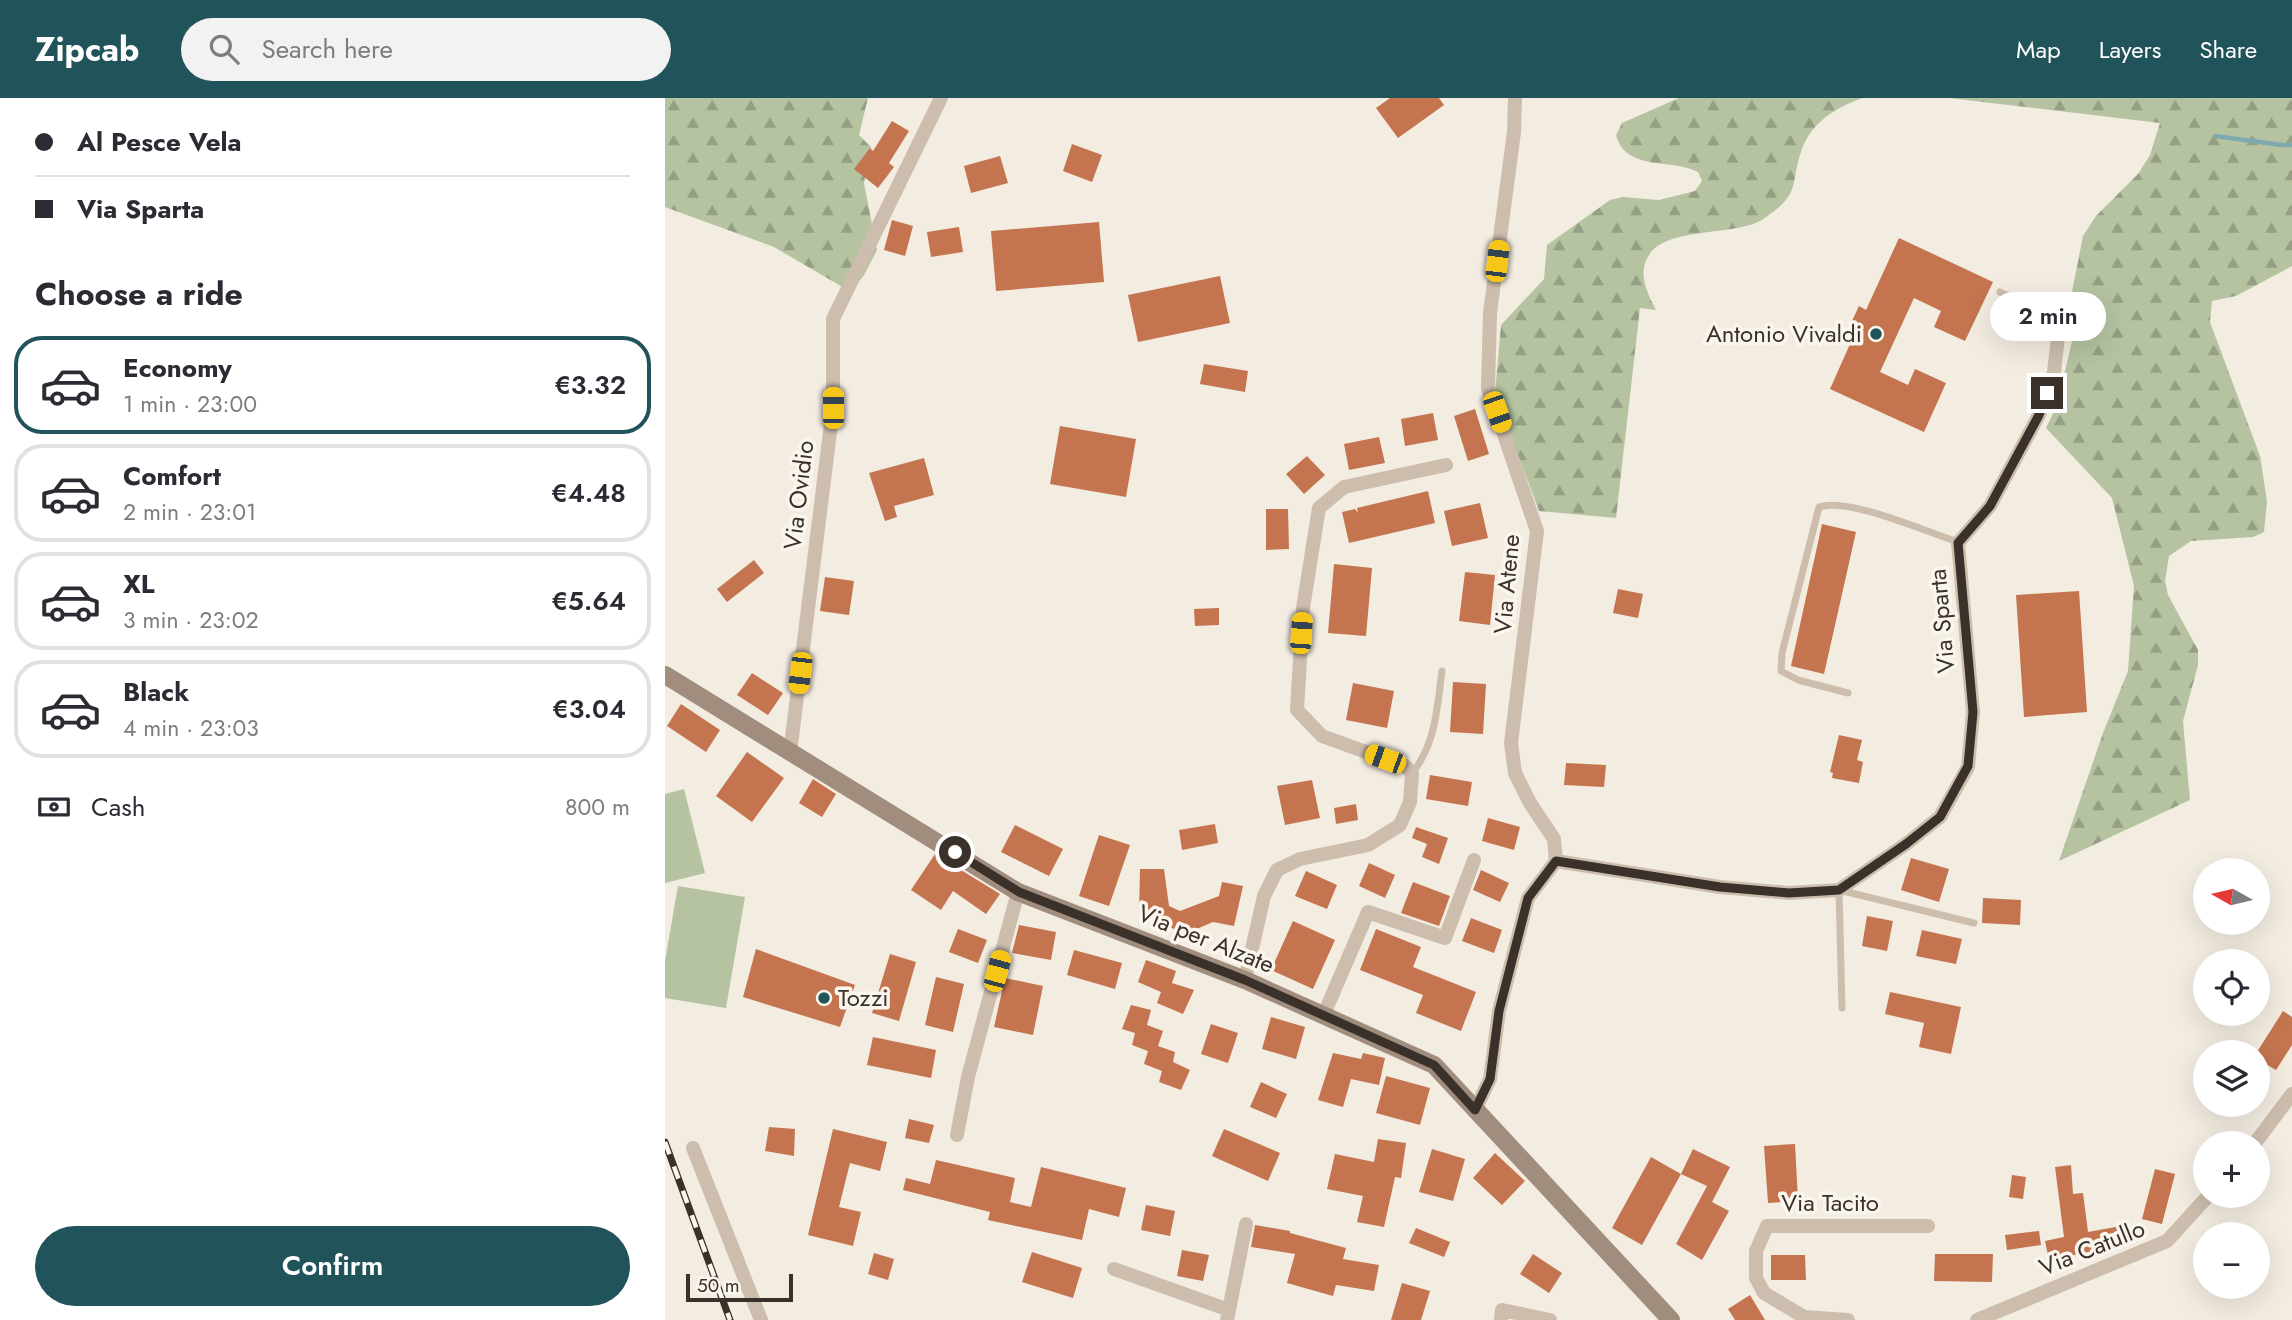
<!DOCTYPE html>
<meta charset="utf-8">
<style>
body{margin:0;font-family:Jost,sans-serif;background:#f2f2f3;color:#2b2b33;height:100vh;display:flex;flex-direction:column;font-size:26px;white-space:nowrap}
*{box-sizing:border-box;margin:0}
p{font-size:23px;color:#7c7c81}
.icon{flex:none;width:38px;height:38px;fill:none;stroke:currentColor;stroke-width:2;stroke-linecap:round;stroke-linejoin:round}
.map{position:relative;flex:1;overflow:hidden}
.details{display:flex;flex-direction:column;background:#fff;width:665px}
.details>*{flex:none}
.guide{display:grid;align-content:center;height:154px;padding:0 35px;background:#fff}
.needle{width:46px;rotate:278deg}
.controls{position:absolute;left:1528px;top:760px;display:grid;gap:14px}
.controls a{display:grid;place-items:center;width:77px;height:77px;border-radius:50%;background:#fff;box-shadow:0 7px 28px #0002;font-size:35px}
.scale{position:absolute;left:21px;bottom:18px;width:107px;box-sizing:border-box;padding-left:7px;border:4px solid #3a312b;border-top:0;font-size:19px;line-height:24px;white-space:nowrap;color:#3a312b;-webkit-text-stroke:5px #faf6ee;paint-order:stroke}
.end{position:absolute;width:32px;height:32px;margin:-16px;border:9px solid #3a312b;background:#fff;box-shadow:0 0 0 4px #fff}
.from{border-radius:50%}
.bubble{position:absolute;height:49px;border-radius:24px;background:#fff;box-shadow:0 7px 28px #0002;font-size:23px;font-weight:600;line-height:49px;text-align:center}
.car{position:absolute;width:21px;height:42px;margin:-21px -10px;border-radius:9px;box-shadow:0 0 5px 2px #0007;background:linear-gradient(#f5c518 24%,#345 0 40%,#f5c518 0 76%,#345 0 86%,#f5c518 0)}
.guide b{display:flex;align-items:center;gap:24px;height:66px;font-size:26px}
.guide b+b{border-top:2px solid #e1e1e2}
.guide i{width:18px;height:18px;background:#2b2b33}
ul{padding:0;list-style:none}
li{display:flex;align-items:center;gap:21px;height:98px;margin:0 14px 10px;padding:0 21px;border:4px solid #e1e1e2;border-radius:28px}
li div{flex:1}
li b{display:block;font-size:26px}
li em{font-style:normal;font-weight:600}
li.current{border-color:#21535b}
li>.icon{width:63px;height:63px;stroke-width:1.5}
h2{padding:0 35px;font-size:32px;line-height:84px}
.pay{display:flex;align-items:center;gap:18px;height:77px;padding:0 35px;font-size:26px}
.pay p{margin-inline-start:auto}
.cta{display:flex;gap:14px;margin-top:auto;padding:14px 35px}
.cta a{flex:1;height:80px;border-radius:42px;background:#21535b;color:#fff;font-size:28px;font-weight:600;line-height:80px;text-align:center}
header{display:flex;align-items:center;gap:42px;box-sizing:border-box;height:98px;padding:0 35px;background:#21535b;color:#fff}
header strong{font-size:33px}
nav{display:flex;gap:38px;margin-inline-start:auto;font-size:24px}
.search{width:490px;height:63px;background:#f2f2f3;display:flex;align-items:center;gap:18px;box-sizing:border-box;padding:0 24px;border-radius:38px;color:#7c7c81;font-size:26px}
main{display:flex;flex:1;min-height:0}
.map>svg:first-child{display:block}
.forest{fill:url(#forest-firs)}
.park{fill:#b5c3a1}
.lines{fill:none;stroke-linecap:round;stroke-linejoin:round}
.stream{stroke:#80aab0;stroke-width:4.5}
.building{fill:#c4744f}
.lane{stroke:#ccbdad;stroke-width:7}
.street{stroke:#ccbdad;stroke-width:14}
.secondary{stroke:#a08d7e;stroke-width:18}
.rail-casing{stroke:#3a312b;stroke-width:7}
.rail{stroke:#faf6ee;stroke-width:4.5;stroke-dasharray:13;stroke-linecap:butt}
.route{stroke:#3a312b;stroke-width:9}
.poi-dot{fill:#21535b;stroke:#faf6ee;stroke-width:2.5}
.labels{text-anchor:middle;stroke-width:7;stroke-linejoin:round;paint-order:stroke}
.poi-label{font-size:24px;fill:#3a312b;stroke:#faf6ee;text-anchor:end}
.street-label{font-size:24px;fill:#3a312b;stroke:#faf6ee}
</style>
<header>
<strong>Zipcab</strong>
<div class="search"><svg class="icon" aria-label="search" viewBox="0 0 24 24"><circle cx="10" cy="10" r="6"/><path d="M15 15l6 6"/></svg>Search here</div>
<nav><a>Map</a><a>Layers</a><a>Share</a></nav>
</header>
<main>
<section class="details">
<div class="guide">
<b><i class="from"></i>Al Pesce Vela</b>
<b><i></i>Via Sparta</b>
</div>
<h2>Choose a ride</h2>
<ul>
<li class="current"><svg class="icon" aria-label="car" viewBox="0 0 24 24"><path d="M5 17H2v-5l4-1 3-4h7l3 4 3 1v5h-3M9 17h6M6 11h13"/><circle cx="7" cy="17" r="2"/><circle cx="17" cy="17" r="2"/></svg><div><b>Economy</b><p>1 min · 23:00</p></div><em>€3.32</em></li>
<li><svg class="icon" aria-label="car" viewBox="0 0 24 24"><path d="M5 17H2v-5l4-1 3-4h7l3 4 3 1v5h-3M9 17h6M6 11h13"/><circle cx="7" cy="17" r="2"/><circle cx="17" cy="17" r="2"/></svg><div><b>Comfort</b><p>2 min · 23:01</p></div><em>€4.48</em></li>
<li><svg class="icon" aria-label="car" viewBox="0 0 24 24"><path d="M5 17H2v-5l4-1 3-4h7l3 4 3 1v5h-3M9 17h6M6 11h13"/><circle cx="7" cy="17" r="2"/><circle cx="17" cy="17" r="2"/></svg><div><b>XL</b><p>3 min · 23:02</p></div><em>€5.64</em></li>
<li><svg class="icon" aria-label="car" viewBox="0 0 24 24"><path d="M5 17H2v-5l4-1 3-4h7l3 4 3 1v5h-3M9 17h6M6 11h13"/><circle cx="7" cy="17" r="2"/><circle cx="17" cy="17" r="2"/></svg><div><b>Black</b><p>4 min · 23:03</p></div><em>€3.04</em></li>
</ul>
<div class="pay"><svg class="icon" aria-label="cash" viewBox="0 0 24 24"><path d="M3 7h18v10H3z"/><circle cx="12" cy="12" r="2"/></svg>Cash<p>800 m</p></div>
<div class="cta"><a>Confirm</a></div>
</section>
<div class="map">
<svg width="1627" height="1222" viewBox="0 0 1627 1222">
<defs>
<pattern id="forest-firs" width="22" height="20" patternUnits="userSpaceOnUse" patternTransform="scale(1.75)"><rect width="22" height="20" fill="#b5c3a1"/><path d="M5 1l3.5 6h-7zM16 11l3.5 6h-7z" fill="#949f83"/></pattern>
</defs>
<rect width="100%" height="100%" fill="#f3ece1"/>
<path class="forest" d="M0,0H203L194,37L206,49L199,85L212,152L199,177L186,194L109,149L0,109Z
M1014,0H1198C1171,9 1145,25 1136,54C1126,82 1135,94 1108,114C1103,117 1099,121 1095,123C1066,138 1002,129 984,157C972,176 982,194 991,212L975,210L951,420L874,413L830,295L836,227L879,181L882,147L945,102L958,99L994,102L1030,93L1037,83L1033,74C1007,60 961,74 951,37L957,25Z
M1284,0H1627V168L1571,198L1547,203L1545,224L1595,358L1602,403L1599,434L1588,439L1526,443L1504,458L1500,483L1503,497L1533,552V567L1518,623L1525,702L1394,763L1438,635L1463,573L1469,488L1447,400L1381,330L1392,307L1411,226L1407,194L1418,138L1431,118L1473,76L1485,57L1495,25Z"/>
<path class="park" d="M19,691L40,775L0,785V696Z
M13,788L80,799L61,910L0,900V863Z"/>
<g class="lines">
<path class="stream" d="M1550,38L1617,47H1627"/>
</g>
<path class="building" d="M725,0H774L779,7L733,40L711,10Z
M227,23L244,33L224,65L229,69L213,90L189,71L205,50L208,53Z
M407,46L437,57L427,84L398,73Z
M335,58L343,85L306,95L299,68Z
M227,122L248,128L240,158L219,152Z
M434,124L439,184L331,193L326,133Z
M294,129L298,154L266,159L262,134Z
M1234,140L1328,184L1300,243L1269,229L1276,213L1249,200L1215,274L1243,287L1250,271L1281,285L1259,334L1165,291L1193,228L1186,225L1194,208L1201,212Z
M555,178L565,225L473,244L463,197Z
M539,266L583,273L580,294L535,286Z
M810,311L824,356L803,363L789,318Z
M768,315L773,342L740,348L736,321Z
M395,328L471,341L461,399L385,386Z
M714,339L720,365L684,372L679,346Z
M642,358L660,377L639,396L621,376Z
M259,360L269,397L229,408L232,419L220,423L204,375Z
M763,393L770,425L684,445L677,414L690,411L693,415L692,410Z
M815,405L823,440L787,448L779,413Z
M601,411H623L624,451L601,452Z
M1157,426L1191,434L1159,576L1126,568Z
M89,462L99,475L62,504L52,491Z
M669,466L707,470L701,538L663,535Z
M800,474L830,477L825,527L794,523Z
M160,479L189,483L184,517L155,513Z
M953,491L978,496L973,520L948,515Z
M1414,493L1422,614L1359,619L1351,497Z
M554,510V527L530,528L529,511Z
M87,575L118,595L103,617L72,597Z
M788,584L821,586L818,636L785,634Z
M688,585L729,593L722,630L681,622Z
M16,606L55,632L41,654L2,628Z
M1174,637L1197,642L1192,662L1198,664L1194,685L1167,680L1168,675L1165,674Z
M82,654L119,680L87,724L51,698Z
M901,665L941,667L939,689L899,687Z
M765,677L807,684L803,708L761,701Z
M148,681L171,696L157,719L134,705Z
M647,682L655,720L620,727L612,688Z
M691,706L693,722L671,726L669,710Z
M823,720L855,729L849,752L817,743Z
M550,726L553,745L517,752L514,732Z
M350,727L398,751L384,778L336,754Z
M751,729L783,740L774,766L757,759L762,746L747,740Z
M434,737L465,747L444,808L414,798Z
M270,756L335,796L321,816L288,793L276,812L246,792Z
M1246,760L1284,771L1274,804L1236,792Z
M704,765L730,777L720,800L694,788Z
M475,771H499L504,808L515,813L554,798L557,784L578,788L569,828L548,824L520,836L474,815Z
M816,772L844,785L835,804L808,792Z
M641,773L672,787L662,811L630,798Z
M748,784L785,798L774,828L736,815Z
M1318,800L1356,802L1355,827L1317,825Z
M1202,818L1228,823L1222,853L1197,848Z
M806,820L837,832L829,855L797,843Z
M628,823L670,842L648,891L606,872Z
M354,827L391,834L386,862L347,855Z
M293,831L322,842L313,865L284,854Z
M711,831L756,849L748,869L811,894L796,933L751,915L758,897L695,872Z
M1257,832L1297,841L1291,866L1251,858Z
M91,851L190,887L175,929L78,899Z
M409,852L457,865L450,891L402,877Z
M225,856L251,864L234,923L207,915Z
M481,862L511,873L507,885L529,892L518,916L492,905L496,894L473,884Z
M271,879L299,886L288,934L260,927Z
M340,880L378,888L368,937L329,929Z
M1225,894L1296,909L1286,956L1254,949L1259,925L1220,916Z
M466,907L486,912L482,927L498,933L493,948L510,954L508,964L525,972L516,992L494,984L497,973L479,966L483,953L467,947L470,935L457,931Z
M1618,913L1627,919V947L1611,972L1592,961V954Z
M606,919L640,929L631,961L597,951Z
M546,926L573,935L563,965L536,956Z
M208,939L271,952L266,980L202,967Z
M668,955L696,961L698,955L720,960L714,987L686,981L678,1009L653,1002Z
M721,978L765,990L755,1027L711,1015Z
M596,984L622,996L611,1020L585,1009Z
M244,1021L269,1027L264,1045L240,1040Z
M104,1029L130,1031L129,1058L100,1053Z
M168,1031L222,1044L215,1073L185,1065L174,1109L196,1114L188,1148L143,1137Z
M559,1031L615,1055L603,1083L547,1058Z
M713,1041L741,1045L736,1080L730,1079L719,1129L692,1124L698,1098L662,1091L670,1056L709,1064Z
M1130,1046L1133,1103L1103,1105L1099,1048Z
M767,1051L800,1061L788,1103L754,1094Z
M1028,1051L1065,1069L1047,1104L1064,1113L1037,1162L1011,1146L1042,1088L1016,1076Z
M830,1055L860,1083L837,1107L808,1080Z
M986,1059L1016,1076L977,1147L947,1130Z
M271,1062L350,1080L345,1104L366,1109L376,1069L461,1090L454,1119L424,1111L417,1142L323,1122L325,1114L238,1092L241,1080L265,1086Z
M1406,1067L1408,1096L1418,1095L1423,1134L1456,1128L1459,1147L1384,1162L1380,1143L1399,1139L1390,1069Z
M1490,1071L1510,1076L1497,1126L1477,1121Z
M1347,1077L1361,1079L1358,1101L1344,1099Z
M481,1107L510,1113L505,1138L476,1132Z
M590,1127L625,1133V1135L681,1150L678,1161L714,1167L709,1193L671,1187L668,1198L622,1185L630,1156L586,1149Z
M751,1130L785,1144L779,1159L744,1145Z
M1374,1133L1376,1147L1342,1152L1340,1137Z
M517,1152L544,1157L538,1183L512,1178Z
M367,1154L417,1170L408,1200L357,1184Z
M209,1155L229,1161L223,1182L203,1176Z
M868,1156L897,1175L884,1195L855,1176Z
M1270,1156H1328L1327,1184L1269,1183Z
M1106,1157H1140L1141,1182H1106Z
M737,1185L765,1193L756,1222H726Z
M1085,1197L1100,1222H1070L1063,1211Z"/>
<g class="lines">
<path class="lane" d="M1335,194L1365,209L1390,236
M1183,595L1133,582L1116,573L1117,555L1154,409C1184,399 1262,434 1293,444
M747,675C771,646 772,609 777,573
M1177,910L1174,792L1309,825"/>
<path class="street" d="M850,0L849,34L825,215L823,290L872,433L846,645L850,675L865,705L889,741L891,763
M125,655L168,310V221L276,0
M580,882L599,798L612,772L635,761L703,747L735,727L745,704L747,675L740,668L657,638L632,612L638,510L654,410L679,389L781,367
M659,916L703,814L780,840L809,762
M810,1012L825,981L834,913L863,800L891,763L1055,789L1124,795L1174,792L1241,746L1275,719L1303,669L1308,614L1293,445L1325,408L1374,317L1389,274L1393,239L1391,218
M292,1037L303,979L353,794
M1590,1045L1627,996
M28,1050L96,1222
M449,1171L564,1212
M562,1222L581,1126
M836,1222L837,1212L885,1222
M1183,1222L1139,1219L1099,1195L1091,1180V1153L1102,1128H1263
M1312,1222L1502,1143L1544,1097"/>
<path class="secondary" d="M0,577L353,794L580,882L769,967L1006,1222"/>
<defs>
<path id="rail" d="M0,1044L65,1222"/>
</defs>
<use href="#rail" class="rail-casing"/>
<use href="#rail" class="rail"/>
</g>
<g class="lines">
<path class="route" d="M290,754L354,794L580,882L769,967L810,1012L825,981L834,913L863,800L891,763L1055,789L1124,795L1174,792L1241,746L1275,719L1303,668L1308,614L1293,445L1325,408L1374,317L1382,295"/>
</g>
<g class="poi-dot">
<circle cx="1211" cy="236" r="7"/>
<circle cx="159" cy="900" r="7"/>
</g>
<g class="labels">
<g class="poi-label">
<text x="1197" y="244">Antonio Vivaldi</text>
<text x="173" y="908" text-anchor="start">Tozzi</text>
</g>
<g class="street-label">
<text transform="translate(134 397) rotate(-83)" y="8">Via Ovidio</text>
<text transform="translate(842 486) rotate(-85)" y="8">Via Atene</text>
<text transform="translate(1277 523) rotate(-95)" y="8">Via Sparta</text>
<text transform="translate(541 841) rotate(22)" y="8">Via per Alzate</text>
<text x="1165" y="1113">Via Tacito</text>
<text transform="translate(1427 1150) rotate(-22)" y="8">Via Catullo</text>
</g>
</g>
</svg>
<div class="controls">
<a><svg class="needle" viewBox="-14 -14 28 28"><path d="M0-13l5 13h-10z" fill="#e53935"/><path d="M0 13l5-13h-10z" fill="#7c7c81"/></svg></a>
<a><svg class="icon" aria-label="locate" viewBox="0 0 24 24"><circle cx="12" cy="12" r="6"/><path d="M12 2v4M12 18v4M2 12h4M18 12h4"/></svg></a>
<a><svg class="icon" aria-label="layers" viewBox="0 0 24 24"><path d="M12 4l9 5-9 5-9-5zM3 14l9 5 9-5"/></svg></a>
<a>+</a>
<a>−</a>
</div>
<div class="scale">50 m</div>
<i class="end from" style="left:290px;top:754px"></i>
<i class="end" style="left:1382px;top:295px"></i>
<div class="bubble" style="left:1325px;top:194px;width:116px">2 min</div>
<i class="car" style="left:832px;top:163px;rotate:7deg"></i>
<i class="car" style="left:168px;top:310px;rotate:0deg"></i>
<i class="car" style="left:832px;top:314px;rotate:161deg"></i>
<i class="car" style="left:636px;top:535px;rotate:4deg"></i>
<i class="car" style="left:135px;top:575px;rotate:187deg"></i>
<i class="car" style="left:720px;top:661px;rotate:290deg"></i>
<i class="car" style="left:332px;top:873px;rotate:15deg"></i>
</div>
</main>
